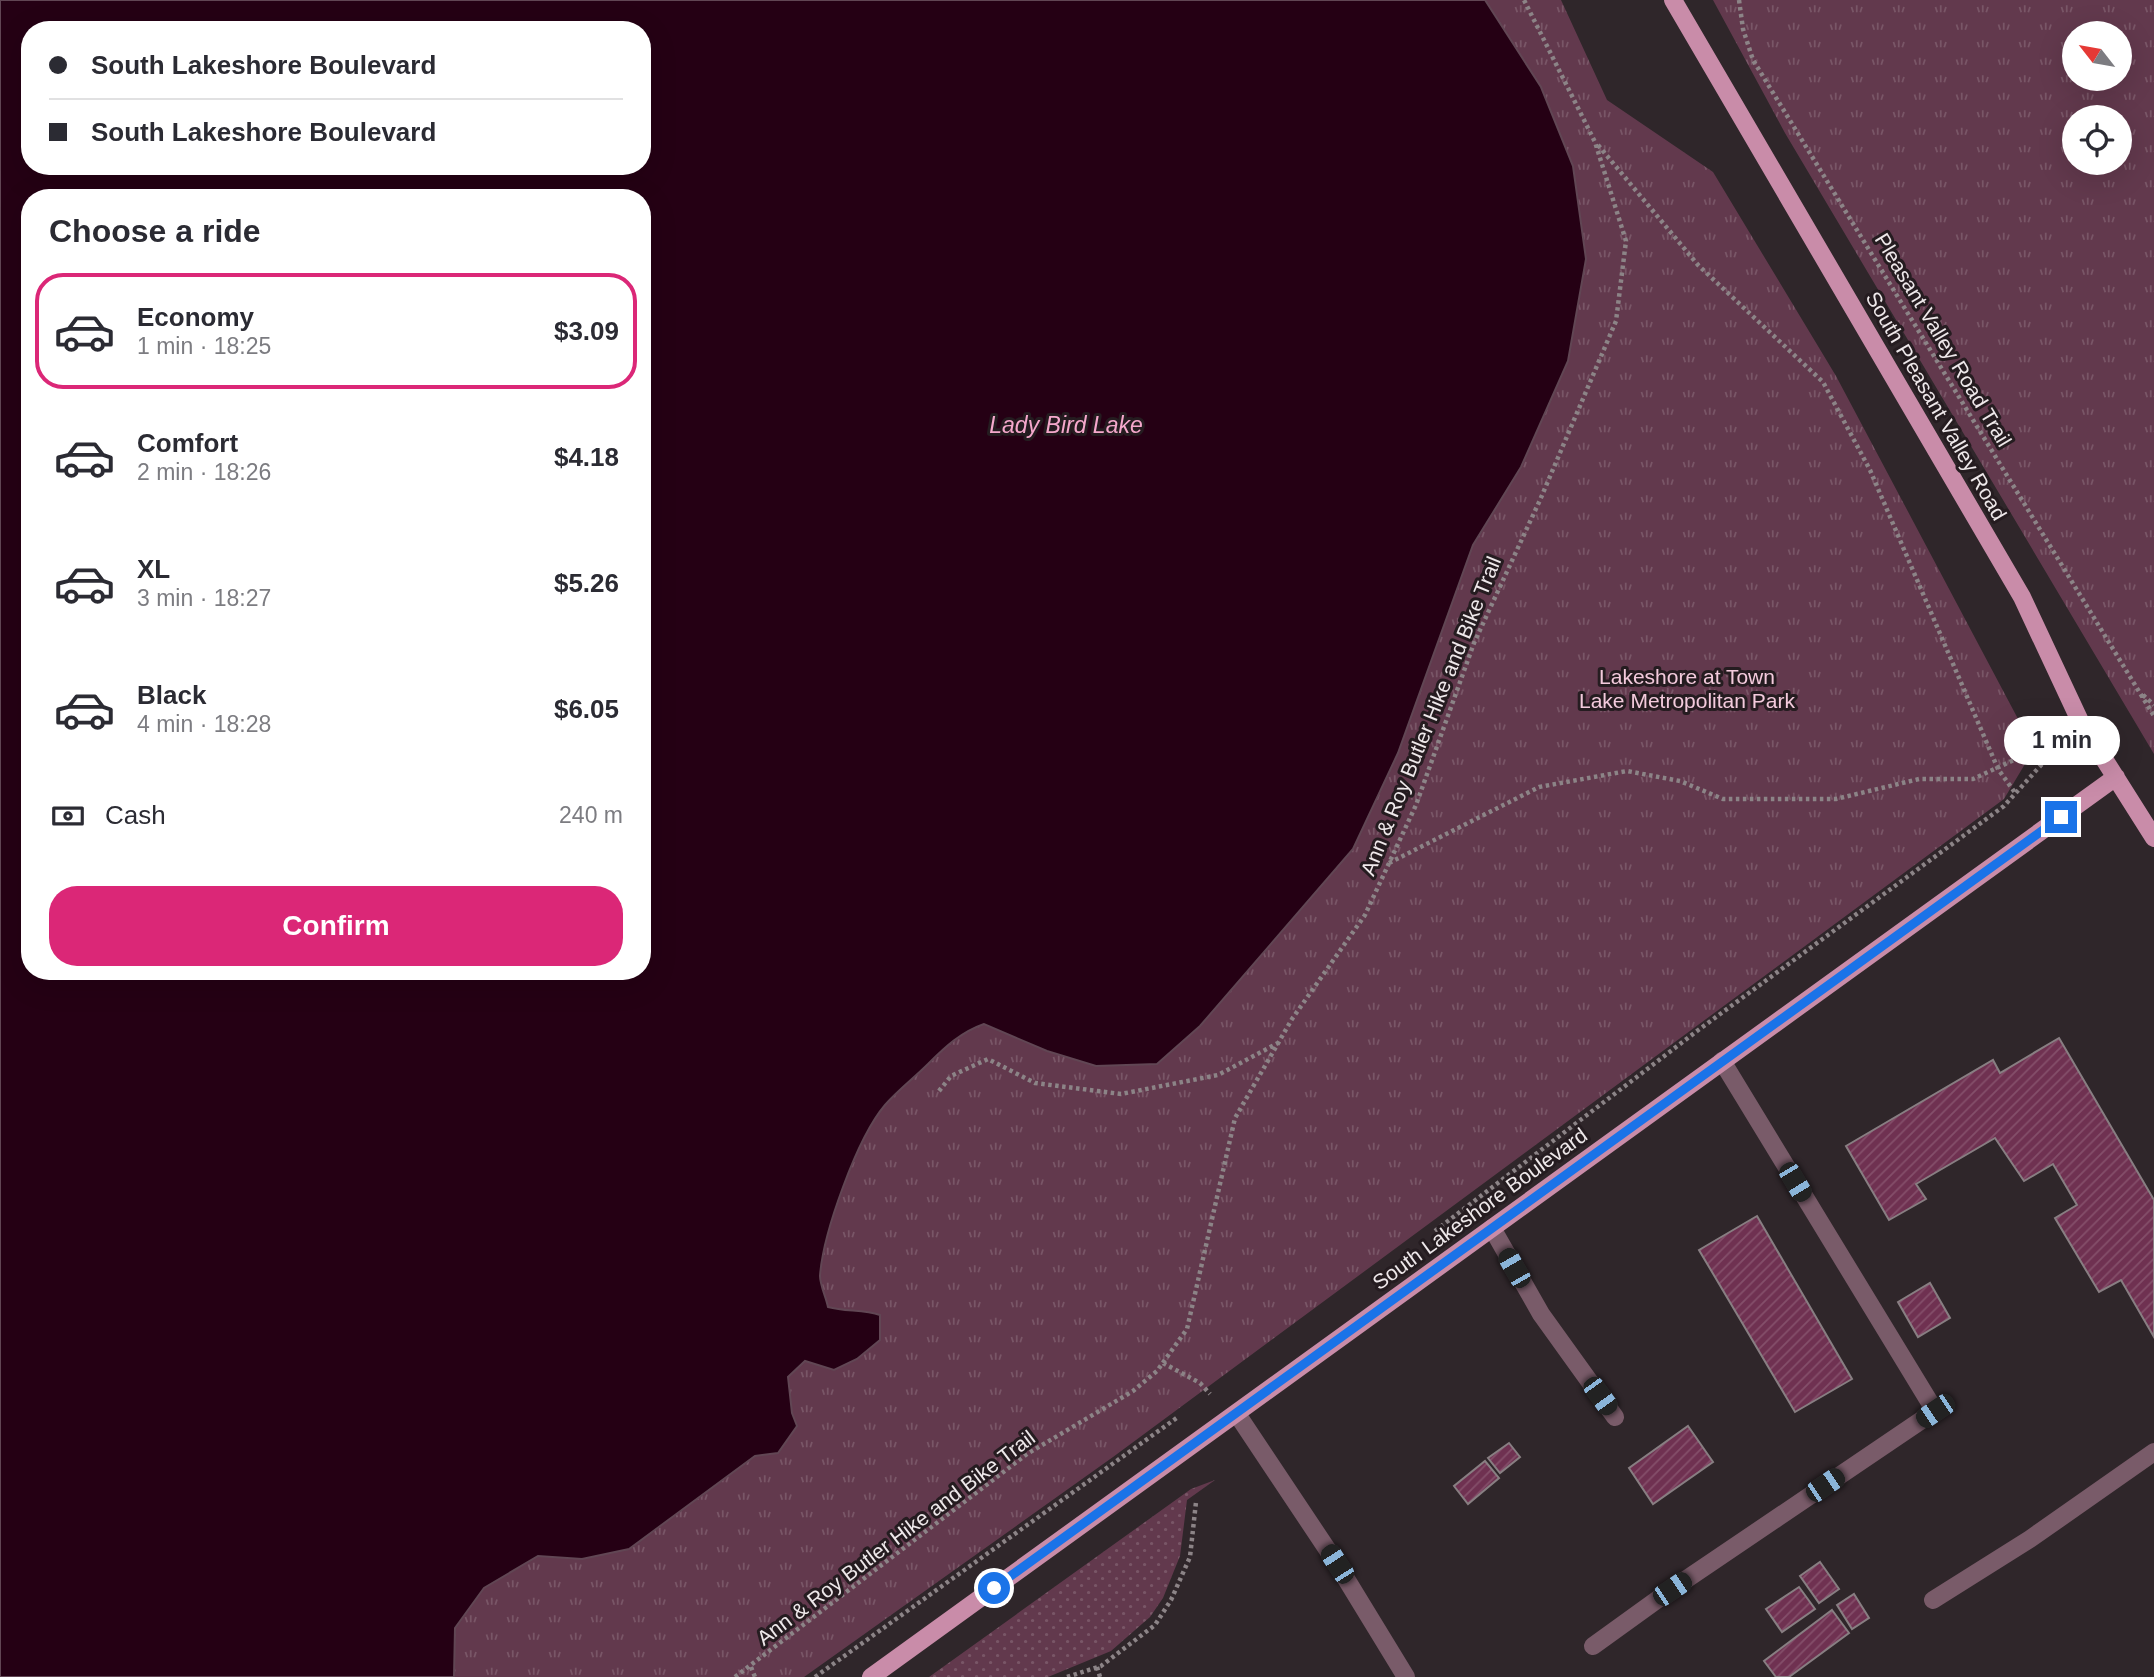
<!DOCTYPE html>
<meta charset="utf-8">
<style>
body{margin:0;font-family:Helvetica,sans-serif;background:#f7f7f7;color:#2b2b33;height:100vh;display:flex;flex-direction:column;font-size:26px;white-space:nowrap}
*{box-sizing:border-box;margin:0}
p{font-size:23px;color:#7c7c81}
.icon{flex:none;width:38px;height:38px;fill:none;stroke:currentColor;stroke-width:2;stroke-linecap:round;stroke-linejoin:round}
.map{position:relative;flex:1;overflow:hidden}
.details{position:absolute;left:21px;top:189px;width:630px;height:791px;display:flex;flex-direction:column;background:#fff;border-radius:28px;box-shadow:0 7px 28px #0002}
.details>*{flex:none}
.guide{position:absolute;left:21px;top:21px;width:630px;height:154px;border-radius:28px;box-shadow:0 7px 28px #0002;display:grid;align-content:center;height:154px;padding:0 28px;background:#fff}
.needle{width:46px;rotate:301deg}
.buttons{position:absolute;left:2062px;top:21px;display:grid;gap:14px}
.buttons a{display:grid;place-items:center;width:70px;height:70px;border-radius:50%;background:#fff;box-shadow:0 7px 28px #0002;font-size:35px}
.end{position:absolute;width:32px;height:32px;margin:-16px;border:9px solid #1a73e8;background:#fff;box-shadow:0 0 0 4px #fff}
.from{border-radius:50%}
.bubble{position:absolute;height:49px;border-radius:24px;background:#fff;box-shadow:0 7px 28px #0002;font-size:23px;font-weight:700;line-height:49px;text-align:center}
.car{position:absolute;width:21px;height:42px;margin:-21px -10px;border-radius:9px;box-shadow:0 0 5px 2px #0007;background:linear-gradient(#222 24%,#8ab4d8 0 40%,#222 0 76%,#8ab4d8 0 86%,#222 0)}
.guide b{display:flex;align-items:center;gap:24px;height:66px;font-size:26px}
.guide b+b{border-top:2px solid #e1e1e2}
.guide i{width:18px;height:18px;background:#2b2b33}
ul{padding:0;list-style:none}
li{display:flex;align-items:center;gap:21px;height:116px;margin:0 14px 10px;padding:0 14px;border:4px solid transparent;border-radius:28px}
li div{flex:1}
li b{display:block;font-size:26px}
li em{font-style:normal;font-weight:700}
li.selected{border-color:#db2777}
li>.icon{width:63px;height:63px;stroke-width:1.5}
h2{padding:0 28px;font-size:32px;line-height:84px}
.pay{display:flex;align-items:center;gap:18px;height:77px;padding:0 28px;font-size:26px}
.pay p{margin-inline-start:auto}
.cta{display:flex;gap:14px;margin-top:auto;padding:14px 28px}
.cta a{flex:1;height:80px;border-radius:28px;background:#db2777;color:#fff;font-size:28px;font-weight:700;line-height:80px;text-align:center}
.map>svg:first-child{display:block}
.grass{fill:url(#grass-dots)}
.park{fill:url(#park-tufts);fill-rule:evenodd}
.water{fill:#250014;stroke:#614654;stroke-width:2;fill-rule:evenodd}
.building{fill:url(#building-hatch);stroke:#887e82;stroke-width:2}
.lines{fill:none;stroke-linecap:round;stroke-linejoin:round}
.path{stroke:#8c8487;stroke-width:4.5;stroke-dasharray:3.5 3.5;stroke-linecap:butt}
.minor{stroke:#795b69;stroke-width:18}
.major{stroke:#c98ca9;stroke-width:18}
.route{stroke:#1a73e8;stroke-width:9}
.labels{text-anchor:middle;stroke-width:6;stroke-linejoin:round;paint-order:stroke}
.street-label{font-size:21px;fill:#eee8ea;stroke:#251c20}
.park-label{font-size:21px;fill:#f3cadc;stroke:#251c20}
.water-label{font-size:23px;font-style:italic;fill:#f5a8cc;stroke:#251c20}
</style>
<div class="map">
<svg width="2154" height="1677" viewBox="0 0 2154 1677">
<defs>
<pattern id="grass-dots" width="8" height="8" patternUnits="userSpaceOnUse" patternTransform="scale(1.75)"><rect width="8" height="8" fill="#62394d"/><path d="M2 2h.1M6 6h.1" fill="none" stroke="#795667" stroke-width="1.8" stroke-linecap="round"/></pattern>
<pattern id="park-tufts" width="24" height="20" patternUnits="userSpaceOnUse" patternTransform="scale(1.75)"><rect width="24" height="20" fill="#62394d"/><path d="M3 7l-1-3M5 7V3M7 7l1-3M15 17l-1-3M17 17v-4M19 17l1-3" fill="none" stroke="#795667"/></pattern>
<pattern id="building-hatch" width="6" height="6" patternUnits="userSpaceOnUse" patternTransform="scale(1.75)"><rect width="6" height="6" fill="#6f3151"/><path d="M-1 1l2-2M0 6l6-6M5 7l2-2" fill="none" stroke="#844f6a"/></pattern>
</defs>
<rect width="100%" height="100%" fill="#2f262a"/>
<path class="grass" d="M1215,1480L1187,1500L1180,1556L1163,1598L1150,1617L1111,1651L1048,1677H929L1191,1489Z"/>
<path class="park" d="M1440,0H1561L1607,100L1713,172L1836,376L2034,749L2004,799L1113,1457L804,1677H441L455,1601L852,1105Z
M1713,0H2154V754L1785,133ZM2074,33H2119V79H2074ZM2074,117H2119V163H2074Z"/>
<path class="water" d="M0,0H1485L1541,87L1573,166L1586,259L1568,361L1521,467L1473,545L1398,753L1353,849L1200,1026L1157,1064L1096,1066L1047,1051L984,1024C961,1032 945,1047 928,1064C914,1078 897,1091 885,1105C857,1138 823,1233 820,1276C820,1285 826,1297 828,1307C846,1312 863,1309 880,1315V1340L857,1359L834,1370L805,1361L788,1377L792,1413L797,1426L778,1453L755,1456L629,1549L582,1559L538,1556L484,1588L455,1628L454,1677H0ZM30,30H642V166H30ZM30,198H642V971H30Z"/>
<path class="building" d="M2059,1038L2154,1200V1337L2121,1280L2099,1292L2055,1218L2077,1205L2053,1164L2024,1181L1995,1138L1916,1184L1926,1199L1889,1220L1846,1146L1993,1060L2000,1073Z
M1757,1216L1852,1379L1795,1412L1699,1250Z
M1930,1283L1950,1318L1918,1337L1898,1302Z
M1688,1426L1713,1462L1653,1504L1629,1468Z
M1509,1443L1520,1457L1500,1473L1488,1458Z
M1485,1461L1499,1478L1468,1504L1454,1486Z
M1820,1562L1839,1589L1819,1603L1800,1576Z
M1799,1587L1815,1609L1782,1632L1766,1609Z
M1854,1594L1869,1618L1852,1629L1837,1605Z
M1832,1610L1849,1633L1789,1677H1776L1764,1661Z"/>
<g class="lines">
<path class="path" d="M1739,0L1743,29L1753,60L2154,716
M1598,145L1698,265L1823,382L1870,470L1998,769L2016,794
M2143,695L2154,705
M1389,863L1539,787L1627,771L1680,781L1723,799H1836L1919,779H1973L2031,752
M939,1091L951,1076L988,1059L1035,1083L1121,1094L1218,1075L1278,1043
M1435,1231L1697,1031L2004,806L2061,743
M1163,1363L1200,1383L1210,1394
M751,1667L755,1677
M1097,1667L1100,1677
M735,1677L1027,1454L1133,1391L1157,1371L1187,1329L1235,1118L1292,1019L1365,915L1416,805L1474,643L1540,500L1616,321L1626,241L1595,142L1524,0
M815,1677L1178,1417
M1067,1677L1101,1666L1155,1625L1171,1600L1190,1557L1196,1502"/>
<path class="minor" d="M1492,1228L1541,1314L1615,1417
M1237,1414L1337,1564L1406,1677
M1933,1600L2030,1539L2154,1452
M1593,1646L1672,1589L1935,1411L1722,1061"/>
<path class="major" d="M1673,0L2022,597L2080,721L2154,838
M871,1677L2116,777"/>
</g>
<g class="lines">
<path class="route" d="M994,1588L2061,817"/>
</g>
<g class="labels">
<g class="street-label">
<text transform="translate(1943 340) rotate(59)" y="7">Pleasant Valley Road Trail</text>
<text transform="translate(1936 406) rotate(60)" y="7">South Pleasant Valley Road</text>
<text transform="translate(1431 716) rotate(-68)" y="7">Ann &amp; Roy Butler Hike and Bike Trail</text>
<text transform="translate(1480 1209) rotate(-36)" y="7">South Lakeshore Boulevard</text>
<text transform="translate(896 1538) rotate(-37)" y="7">Ann &amp; Roy Butler Hike and Bike Trail</text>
</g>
<g class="park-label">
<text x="1687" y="684">Lakeshore at Town<tspan x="1687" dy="24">Lake Metropolitan Park</tspan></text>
</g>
<g class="water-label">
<text x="1066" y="433">Lady Bird Lake</text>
</g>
</g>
</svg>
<div class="buttons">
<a><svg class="needle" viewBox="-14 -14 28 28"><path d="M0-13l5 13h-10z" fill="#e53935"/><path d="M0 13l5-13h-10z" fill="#7c7c81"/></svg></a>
<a><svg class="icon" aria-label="locate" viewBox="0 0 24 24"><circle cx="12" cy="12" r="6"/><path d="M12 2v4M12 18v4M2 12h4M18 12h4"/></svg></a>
</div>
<i class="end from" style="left:994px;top:1588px"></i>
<i class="end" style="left:2061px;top:817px"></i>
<div class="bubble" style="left:2004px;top:716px;width:116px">1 min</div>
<i class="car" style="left:1795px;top:1182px;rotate:149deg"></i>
<i class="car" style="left:1514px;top:1268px;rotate:330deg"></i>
<i class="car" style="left:1600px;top:1396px;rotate:144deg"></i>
<i class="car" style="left:1935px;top:1411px;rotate:236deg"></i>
<i class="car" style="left:1825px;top:1485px;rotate:56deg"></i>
<i class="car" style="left:1337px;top:1564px;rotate:327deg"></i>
<i class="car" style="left:1672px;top:1589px;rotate:56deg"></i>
<div class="guide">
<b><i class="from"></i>South Lakeshore Boulevard</b>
<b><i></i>South Lakeshore Boulevard</b>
</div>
<section class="details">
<h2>Choose a ride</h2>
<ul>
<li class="selected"><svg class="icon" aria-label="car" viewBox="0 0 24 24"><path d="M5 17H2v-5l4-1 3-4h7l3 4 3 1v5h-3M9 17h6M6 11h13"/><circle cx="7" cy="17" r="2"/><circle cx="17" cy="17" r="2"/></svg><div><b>Economy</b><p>1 min · 18:25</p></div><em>$3.09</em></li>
<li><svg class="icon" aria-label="car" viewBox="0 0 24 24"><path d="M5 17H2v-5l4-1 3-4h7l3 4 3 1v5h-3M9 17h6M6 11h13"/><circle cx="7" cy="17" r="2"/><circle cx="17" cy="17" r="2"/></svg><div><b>Comfort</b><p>2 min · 18:26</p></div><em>$4.18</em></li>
<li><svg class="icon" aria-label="car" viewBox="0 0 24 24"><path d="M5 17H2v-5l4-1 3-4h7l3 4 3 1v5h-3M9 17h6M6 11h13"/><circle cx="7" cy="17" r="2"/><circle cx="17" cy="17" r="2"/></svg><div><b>XL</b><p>3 min · 18:27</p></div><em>$5.26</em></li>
<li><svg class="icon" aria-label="car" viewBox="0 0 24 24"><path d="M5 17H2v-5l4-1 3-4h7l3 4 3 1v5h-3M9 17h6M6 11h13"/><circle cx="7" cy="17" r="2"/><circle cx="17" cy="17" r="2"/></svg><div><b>Black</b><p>4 min · 18:28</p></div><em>$6.05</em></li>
</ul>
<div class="pay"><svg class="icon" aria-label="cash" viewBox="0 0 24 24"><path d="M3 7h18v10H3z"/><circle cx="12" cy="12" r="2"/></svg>Cash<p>240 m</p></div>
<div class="cta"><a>Confirm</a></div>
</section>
</div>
